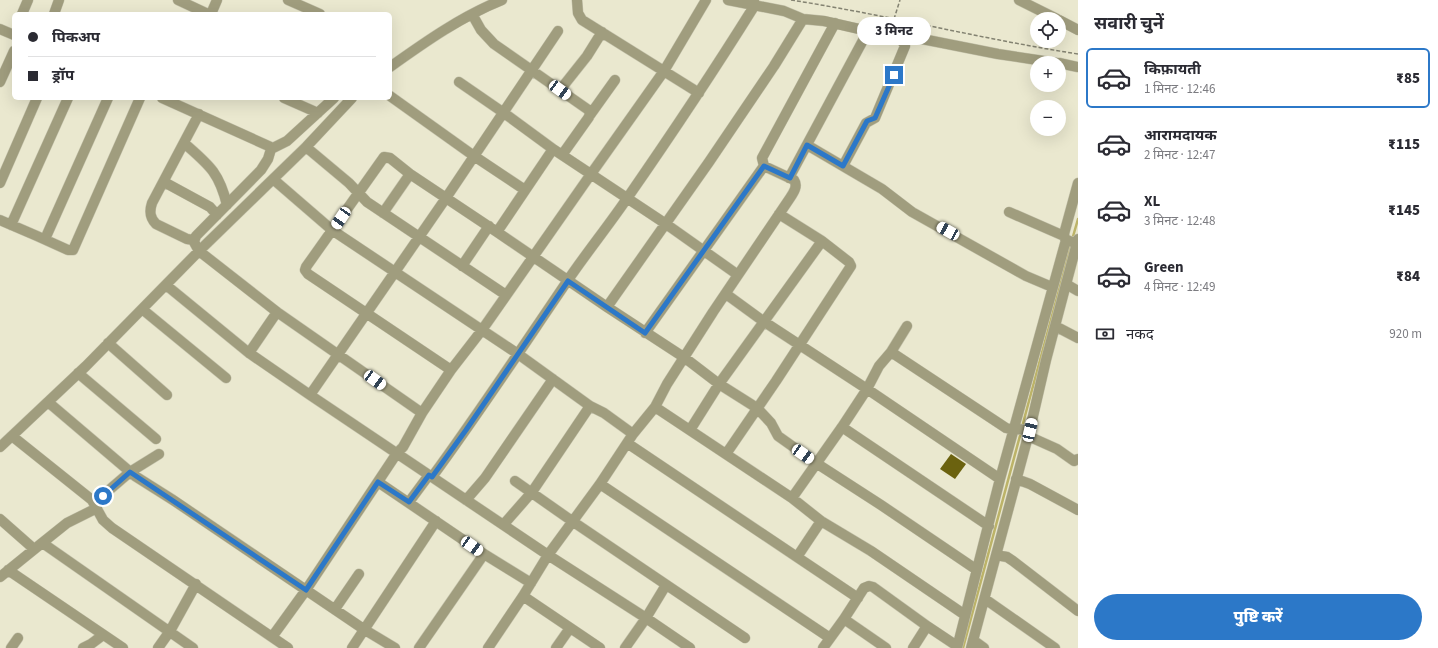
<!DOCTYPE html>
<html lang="hi">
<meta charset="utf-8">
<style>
body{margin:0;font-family:"Source Sans 3","Noto Sans Devanagari",sans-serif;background:#f7f7f7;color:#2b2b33;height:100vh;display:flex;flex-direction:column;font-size:15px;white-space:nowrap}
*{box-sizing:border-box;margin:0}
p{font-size:13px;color:#7c7c81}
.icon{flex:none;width:22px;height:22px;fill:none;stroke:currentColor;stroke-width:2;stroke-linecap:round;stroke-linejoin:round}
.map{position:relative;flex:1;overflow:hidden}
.sheet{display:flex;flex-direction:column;background:#fff;width:360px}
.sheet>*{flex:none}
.top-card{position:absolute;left:12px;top:12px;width:380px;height:88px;border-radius:6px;box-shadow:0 4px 16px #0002;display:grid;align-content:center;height:88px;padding:0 16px;background:#fff}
.fabs{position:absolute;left:1030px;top:12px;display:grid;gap:8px}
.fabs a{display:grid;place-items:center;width:36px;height:36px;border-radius:50%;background:#fff;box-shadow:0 4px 16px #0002;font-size:20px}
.end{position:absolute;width:18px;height:18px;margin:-9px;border:5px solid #2c78c8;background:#fff;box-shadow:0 0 0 2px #fff}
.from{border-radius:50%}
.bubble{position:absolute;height:28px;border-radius:14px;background:#fff;box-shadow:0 4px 16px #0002;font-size:13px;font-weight:800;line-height:28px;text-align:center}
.car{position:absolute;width:12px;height:24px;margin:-12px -6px;border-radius:5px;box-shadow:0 0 3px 1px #0007;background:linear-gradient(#fff 24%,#345 0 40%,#fff 0 76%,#345 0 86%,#fff 0)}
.top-card b{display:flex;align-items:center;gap:14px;height:38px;font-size:15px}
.top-card b+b{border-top:1px solid #e1e1e2}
.top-card i{width:10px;height:10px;background:#2b2b33}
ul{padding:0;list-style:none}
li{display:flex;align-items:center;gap:12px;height:60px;margin:0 8px 6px;padding:0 8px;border:2px solid transparent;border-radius:6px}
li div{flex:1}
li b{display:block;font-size:15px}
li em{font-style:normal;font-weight:800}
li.active{border-color:#2c78c8}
li>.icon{width:36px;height:36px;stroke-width:1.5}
h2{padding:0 16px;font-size:18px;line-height:48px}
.pay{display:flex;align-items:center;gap:10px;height:44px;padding:0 16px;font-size:15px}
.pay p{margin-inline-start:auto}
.button{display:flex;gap:8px;margin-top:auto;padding:8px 16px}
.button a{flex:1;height:46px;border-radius:24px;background:#2c78c8;color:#fff;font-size:16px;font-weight:800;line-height:46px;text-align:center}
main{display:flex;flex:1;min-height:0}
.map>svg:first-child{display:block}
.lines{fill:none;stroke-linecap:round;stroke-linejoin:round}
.stream{stroke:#bcb368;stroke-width:2.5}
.building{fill:#6b620f}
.minor-casing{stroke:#c7c5af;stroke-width:11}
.path{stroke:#838271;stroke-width:1.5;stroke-dasharray:4 2;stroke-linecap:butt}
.minor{stroke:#a09d7e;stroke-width:10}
.route{stroke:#2c78c8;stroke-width:5}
</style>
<main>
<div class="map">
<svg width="1078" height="648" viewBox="0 0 1078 648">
<rect width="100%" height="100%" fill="#eae8cf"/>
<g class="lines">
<path class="stream" d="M1072,240L1078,219
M1022,427L1071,245
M963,648L1021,432"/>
</g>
<path class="building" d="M951,454L966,464L955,479L940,469Z"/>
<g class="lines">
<defs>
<path id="minor" d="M178,0L208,14
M288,0L320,14
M577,0L578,13L582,20L699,93
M728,0L784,11L796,16L803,19L824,21L868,31L907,36L998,54L1057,63
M1019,0L1057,19
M22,14L28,0
M54,14L59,0
M211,14L217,0
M472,14L481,30L494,44L590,111L589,117L562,155
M1059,20L1078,30
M0,29L14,35
M1059,63L1078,67
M390,67C425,42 462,16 502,0
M0,82L14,51
M459,82L504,113L553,149L666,224L738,275
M560,90L587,56L602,32
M390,96L474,156L525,190
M162,98L273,148
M284,98L318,113
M334,98L287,141L271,149L268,159L261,170L196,236L194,242L199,251L277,312L422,413
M590,115L615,80
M184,143C209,165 219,172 227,205
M807,145L882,189L912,212L1026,276L1052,287
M306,147L349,183L367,202L506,295
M764,166L762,158L835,23
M843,166L866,123L875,118L905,46L899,35
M789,178L868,31
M273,179L332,230L518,354L590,406L604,413L633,434
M164,182L210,207L217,215
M0,183L37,98
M1009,212L1064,236
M383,213L410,174
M0,220L37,236L68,250H73L140,98
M11,225L68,98
M497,232L553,149
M45,239L108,98
M194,240L187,239L156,224C150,218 149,212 152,203L199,114
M1072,242L1065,239L1064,234L1078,183
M462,266L489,226
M1066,284L1078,291
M166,285L249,353L310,395L548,555L646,618L690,648
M726,294L763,321L867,389L1000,479
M607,307L709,162L774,66L803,19
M142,309L226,378
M1055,326L1078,338
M108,343L167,395
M891,352L1006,428L1014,430L1020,429L1029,432
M249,353L277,312
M451,370L308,274L305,270L306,267L384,157L390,158L410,174L497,232L607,307L685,358L719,384L757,408L771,423L778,436L816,463L881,505L977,570
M78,373L156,439
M310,395L446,198L558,31
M48,402L135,476L173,500L365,630L395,648
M655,407L792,498L821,521L871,551L965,615
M842,427L989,526
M690,430L719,384L822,241
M12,436L92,500L103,520L112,528L288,648
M1028,436L1057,449L1074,461L1078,459
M627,443L858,598
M0,447L86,366L199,251L306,147L352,98
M726,454L776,381L851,266L849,262L822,241L779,214
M432,477C479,413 523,346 568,280C587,252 609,225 628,197C671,135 713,72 753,8L754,0
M1016,479L1030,484L1078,510
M515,481L572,521L745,638
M378,482L484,554L531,583
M600,484L830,638
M792,498L842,427L867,389L879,366L891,352L907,326
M466,500L485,478L553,379
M409,502L429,475
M94,503L130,472L159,454
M0,519L34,549
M504,524L532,492L590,406
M42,543L67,523L97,508
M996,555L1007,557L1013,561L1078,611
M797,557L821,521
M8,570L123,648
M0,577L42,543L44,544L193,648
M523,596L600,648
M985,599L1055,648
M335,609L359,574
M844,619L886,648
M272,637L306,590L397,453L403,447L422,413L451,370L482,330L591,174L664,71L706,0
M973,640L984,648
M11,648L18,638
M83,648L91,644L103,635
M158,648L170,631L196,584
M352,648L436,521
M419,648L484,554
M488,648L523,596L548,555L600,484L633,434L655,407L667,384L713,312L790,198C794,192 798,186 794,180L764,166L645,333
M556,648L570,628
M625,648L646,618L666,585
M823,648L844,619L864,588L869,586L873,587L927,626L957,646
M913,648L927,626
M957,648L1000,479L1066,240
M971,648L1030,429L1046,360L1078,239"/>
</defs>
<use href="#minor" class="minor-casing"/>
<path class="path" d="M791,0C887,15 982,39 1078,54
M894,19L900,0"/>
<use href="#minor" class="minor"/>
</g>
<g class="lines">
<path class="route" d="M103,496L130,472L306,590L378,482L409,502L429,475L432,477L466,430L568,281L645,333L764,166L790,178L807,145L843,166L867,121L875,118L894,75"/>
</g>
</svg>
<div class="fabs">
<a><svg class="icon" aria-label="locate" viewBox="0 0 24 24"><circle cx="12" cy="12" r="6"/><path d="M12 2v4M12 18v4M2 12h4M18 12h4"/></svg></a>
<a>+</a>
<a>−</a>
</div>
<i class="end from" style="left:103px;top:496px"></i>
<i class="end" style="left:894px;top:75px"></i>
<div class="bubble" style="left:857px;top:17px;width:74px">3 मिनट</div>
<i class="car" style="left:560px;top:90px;rotate:126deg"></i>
<i class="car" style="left:341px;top:218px;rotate:214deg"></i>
<i class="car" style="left:948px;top:231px;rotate:299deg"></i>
<i class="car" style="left:375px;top:380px;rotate:126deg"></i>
<i class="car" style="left:1030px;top:430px;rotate:13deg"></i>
<i class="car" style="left:803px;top:454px;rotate:125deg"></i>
<i class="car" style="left:472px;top:546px;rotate:125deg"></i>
<div class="top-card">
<b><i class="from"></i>पिकअप</b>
<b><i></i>ड्रॉप</b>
</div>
</div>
<section class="sheet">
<h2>सवारी चुनें</h2>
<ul>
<li class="active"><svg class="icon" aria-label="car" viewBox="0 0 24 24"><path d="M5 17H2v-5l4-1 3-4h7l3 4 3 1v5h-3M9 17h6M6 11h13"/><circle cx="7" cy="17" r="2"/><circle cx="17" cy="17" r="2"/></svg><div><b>किफ़ायती</b><p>1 मिनट · 12:46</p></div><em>₹85</em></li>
<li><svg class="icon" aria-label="car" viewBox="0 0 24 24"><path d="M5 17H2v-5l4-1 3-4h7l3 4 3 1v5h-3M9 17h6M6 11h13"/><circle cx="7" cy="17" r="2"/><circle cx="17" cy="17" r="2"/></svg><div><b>आरामदायक</b><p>2 मिनट · 12:47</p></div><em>₹115</em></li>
<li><svg class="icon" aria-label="car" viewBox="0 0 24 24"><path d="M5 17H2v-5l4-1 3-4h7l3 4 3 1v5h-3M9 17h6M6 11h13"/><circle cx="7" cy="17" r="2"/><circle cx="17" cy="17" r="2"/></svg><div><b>XL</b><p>3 मिनट · 12:48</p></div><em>₹145</em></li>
<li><svg class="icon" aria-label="car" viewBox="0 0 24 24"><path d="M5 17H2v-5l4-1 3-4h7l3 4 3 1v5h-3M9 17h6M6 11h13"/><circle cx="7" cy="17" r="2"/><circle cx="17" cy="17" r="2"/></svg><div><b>Green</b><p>4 मिनट · 12:49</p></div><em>₹84</em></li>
</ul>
<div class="pay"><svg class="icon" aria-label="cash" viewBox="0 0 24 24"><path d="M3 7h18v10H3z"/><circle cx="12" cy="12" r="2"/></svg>नकद<p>920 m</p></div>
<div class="button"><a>पुष्टि करें</a></div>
</section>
</main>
